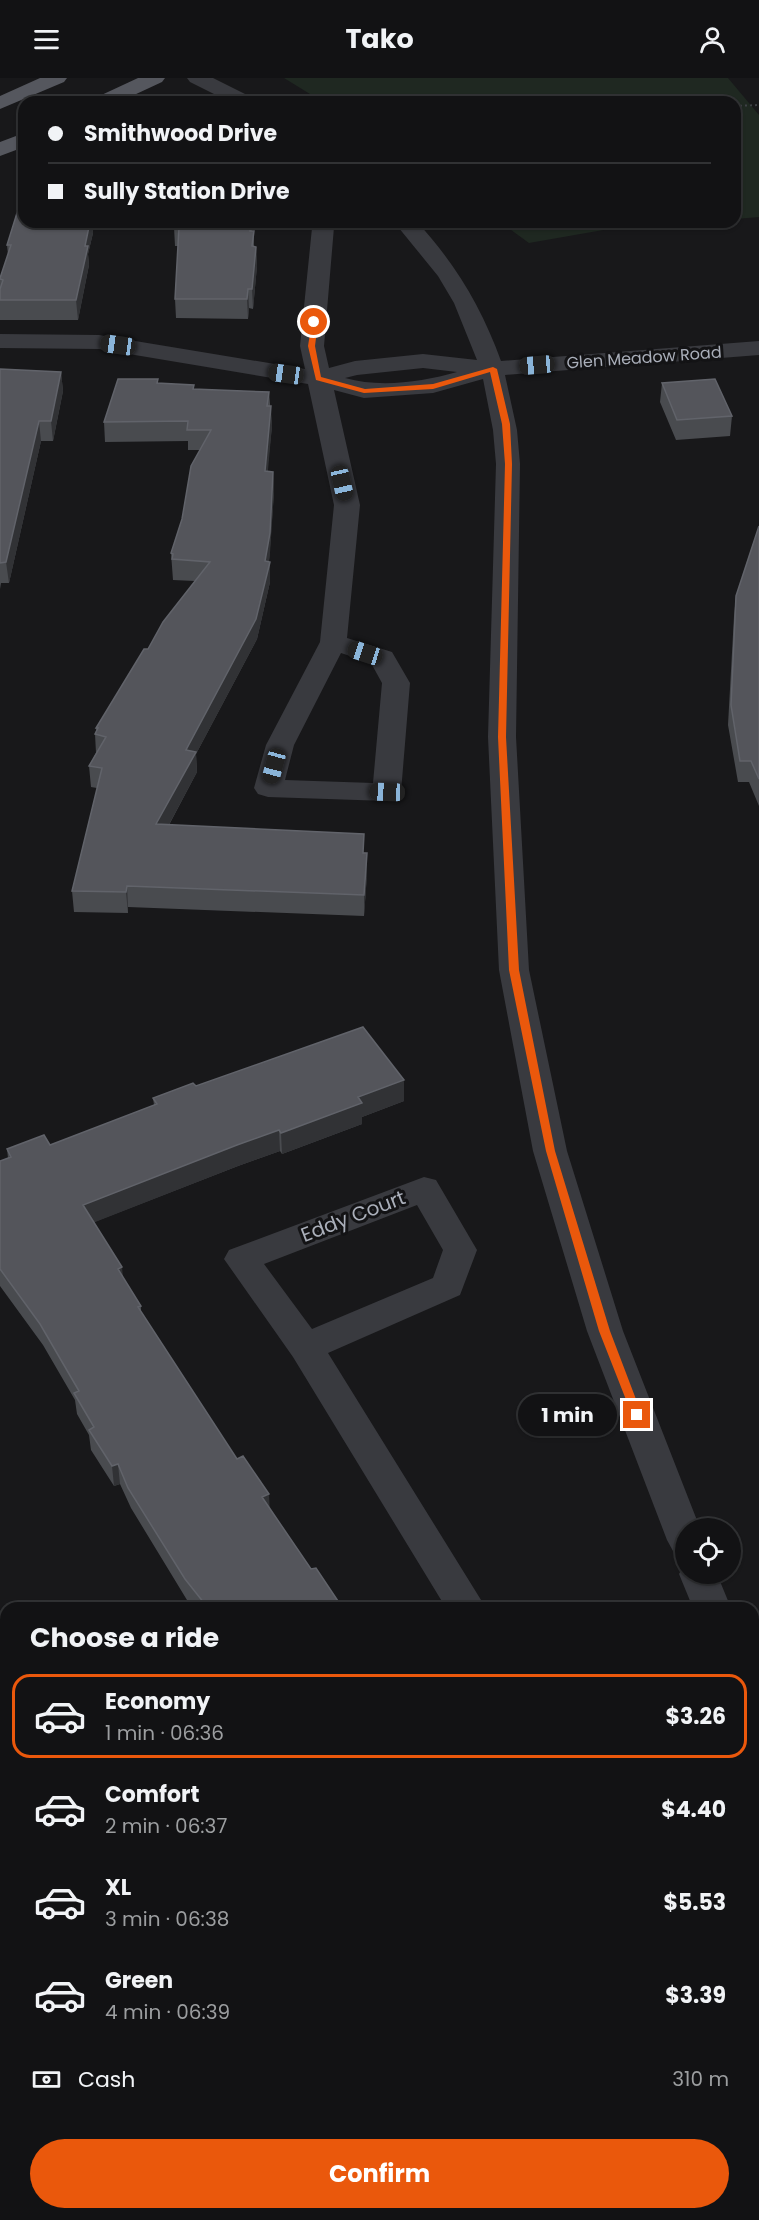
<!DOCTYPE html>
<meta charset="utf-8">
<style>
body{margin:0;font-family:Poppins,sans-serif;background:#1b1b1d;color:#f1f3f6;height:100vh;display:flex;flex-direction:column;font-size:22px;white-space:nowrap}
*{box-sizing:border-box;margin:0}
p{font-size:20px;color:#9c9ea0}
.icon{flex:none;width:33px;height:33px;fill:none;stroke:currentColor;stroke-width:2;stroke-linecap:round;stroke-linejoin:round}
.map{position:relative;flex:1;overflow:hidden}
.details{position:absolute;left:0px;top:1524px;width:759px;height:618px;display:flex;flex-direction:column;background:#121214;border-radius:18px 18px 0 0;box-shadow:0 2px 4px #0004,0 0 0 2px #313234}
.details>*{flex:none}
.guide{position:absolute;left:18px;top:18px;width:723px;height:132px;border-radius:18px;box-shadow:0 2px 4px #0004,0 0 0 2px #313234;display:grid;align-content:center;height:132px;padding:0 30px;background:#121214}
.tools{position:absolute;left:675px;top:1440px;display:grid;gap:12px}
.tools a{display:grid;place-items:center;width:66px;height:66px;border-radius:50%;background:#121214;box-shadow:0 2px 4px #0004,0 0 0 2px #313234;font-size:30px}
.end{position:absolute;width:27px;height:27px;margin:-14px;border:8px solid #ea580c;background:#fff;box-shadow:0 0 0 3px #fff}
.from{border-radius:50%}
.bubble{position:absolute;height:42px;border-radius:21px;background:#121214;box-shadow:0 2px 4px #0004,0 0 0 2px #313234;font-size:20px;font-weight:700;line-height:42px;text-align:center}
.car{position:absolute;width:18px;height:36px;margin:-18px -9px;border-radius:8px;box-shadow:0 0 4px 2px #0007;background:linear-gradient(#222 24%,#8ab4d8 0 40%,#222 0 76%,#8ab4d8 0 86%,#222 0)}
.guide b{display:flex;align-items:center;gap:21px;height:57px;font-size:22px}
.guide b+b{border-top:2px solid #313234}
.guide i{width:15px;height:15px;background:#f1f3f6}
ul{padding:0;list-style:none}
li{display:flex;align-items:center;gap:18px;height:84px;margin:0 12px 9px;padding:0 18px;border:3px solid transparent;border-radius:18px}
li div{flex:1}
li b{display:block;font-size:22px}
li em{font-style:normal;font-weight:700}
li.active{border-color:#ea580c}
li>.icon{width:54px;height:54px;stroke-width:1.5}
h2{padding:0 30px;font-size:27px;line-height:72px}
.pay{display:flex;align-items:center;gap:15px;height:66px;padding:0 30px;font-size:22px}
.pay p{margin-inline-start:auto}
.cta{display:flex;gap:12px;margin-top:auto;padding:12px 30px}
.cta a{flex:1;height:69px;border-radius:36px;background:#ea580c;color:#fff;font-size:24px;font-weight:700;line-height:69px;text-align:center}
header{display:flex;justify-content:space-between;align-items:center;height:78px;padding:0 30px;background:#121214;font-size:27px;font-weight:700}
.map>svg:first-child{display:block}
.green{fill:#1f2821}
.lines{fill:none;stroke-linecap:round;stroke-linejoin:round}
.path{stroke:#3f4146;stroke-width:2;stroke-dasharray:2 3;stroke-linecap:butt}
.minor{fill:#393a3f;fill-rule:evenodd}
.major{fill:#55575e;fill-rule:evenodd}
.wall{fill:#494b4f}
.shaded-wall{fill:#313235}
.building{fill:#54555b;stroke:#61636a;stroke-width:1.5}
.route{fill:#ea580c}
.labels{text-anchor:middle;stroke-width:6;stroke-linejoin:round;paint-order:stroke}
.far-street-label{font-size:16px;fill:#aaafba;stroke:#131315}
.street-label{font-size:20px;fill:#aaafba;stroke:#131315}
</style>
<header><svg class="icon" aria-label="menu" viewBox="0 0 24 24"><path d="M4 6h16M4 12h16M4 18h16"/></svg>Tako<svg class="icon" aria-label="person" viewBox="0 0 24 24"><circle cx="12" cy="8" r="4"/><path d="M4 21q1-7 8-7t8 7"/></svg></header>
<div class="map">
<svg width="759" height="2142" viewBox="0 0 759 2142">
<rect width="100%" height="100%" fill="#18181a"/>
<path class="green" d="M284,0H728L759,37V139L735,141V24H323Z
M500,144H692L609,151L529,165Z"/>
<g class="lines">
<path class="path" d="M735,28L759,27"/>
<path class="minor" d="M187,0H213L253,20L256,24H230L190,4Z
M307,144H330L334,149L324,268L329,290L355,283L423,276L477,282L454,225L438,198L394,144H417C455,185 482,230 501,283L759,263V277L505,297L517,352L520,386L516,659L529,892L567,1073L623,1253L700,1450H686V1477L673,1473L667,1462L587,1253L533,1073L499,892L488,659L496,386L493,352L483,301L433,315L364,320L334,312L360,427L347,560L392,574L410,605L401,714L397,720L387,723L268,719L258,716L254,710L266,667L320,564L334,427L308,306L99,271L0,270V256L99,257L305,291L300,268L312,150ZM423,290L457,294C422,304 380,310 345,300L357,297ZM341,575L371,585L382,605L373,705L285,702L294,667Z
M424,1099L436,1102L477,1172L460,1217L328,1275L486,1530H446L293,1279L224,1181L229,1172ZM417,1127L443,1172L433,1200L312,1251L264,1186Z
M686,1484V1496H717L731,1530H693L679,1496Z
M753,1615L759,1617V1663L753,1661Z
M6,1830V1870L0,1873V1833Z
M6,1940V1982L0,1985V1943Z
M753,2040L759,2042V2092L753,2090Z"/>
<path class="major" d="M40,0H67L64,4L0,31V18Z
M138,0H165L162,4L119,24H92L95,20Z
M24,55V69L0,78V64Z"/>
</g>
<path class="wall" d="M24,144H92L93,155L88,176L89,187L78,242H0V200L8,177L7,167Z
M251,144L252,153H254V168L256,169L257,188L253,231L249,230L248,241L176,240L175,221L178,168H175L174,149Z
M0,291L61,294L63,313L53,363H41L9,505H1L0,511Z
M158,305L194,311L269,314L272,348L267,394H273L274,414L269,484L270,504L257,561L196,676L197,694L169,747L367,775V796L364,838L128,829V835L74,834L72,813L97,710L91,709L89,688L96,675L95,656L96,653V650L195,503L173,502L171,475L182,441L200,372H188V363L105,364L104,344Z
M662,305L732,338L730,358L676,362L660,324Z
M759,448V728L749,704H738L728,647L734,538L736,518Z
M196,1008L404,1023L362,1039V1046L282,1076L280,1073L238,1088L94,1144L123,1200L141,1228V1235L269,1430L311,1491L342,1530H194L187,1522L131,1430L120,1406L114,1408L91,1372L89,1357L77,1336L75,1322L43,1267L0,1208V1083L8,1080L7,1071L50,1067L154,1027L153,1020Z
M97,2136H282L286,2142H111L109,2138L100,2142Z
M481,2136H648L652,2142H485Z"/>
<path class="shaded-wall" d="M89,144H92L93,155L88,176L89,187L78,242L76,222Z
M256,169L257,188L253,231L252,211Z
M248,211L249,230L248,241L247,221Z
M61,294L63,313L53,363L51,343Z
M271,328L272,348L266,414L265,393Z
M39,343L41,363L9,505L6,484Z
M273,394L274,414L270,475L268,488L270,484V504L257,561L196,676L197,694L158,767L156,746L186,672L265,483Z
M367,775V796L364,838V817Z
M127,808L128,829V835L126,814Z
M404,1002V1023L362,1039V1046L282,1076L281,1055L358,1019Z
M279,1052L280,1073L238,1088L85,1148L83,1127L237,1067Z
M122,1189L124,1210L118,1191Z
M118,1386L120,1406L114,1408L112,1388Z
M269,1416L270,1436L262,1419Z
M6,1750V1771L0,1774V1753Z
M99,2136H109V2138L100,2142Z"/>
<path class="building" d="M22,119H24V144H90L85,168H88L76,222H0V211L3,202L0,201V200L11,167H7Z
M175,144H250V153H254L252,168L256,169L252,211H248L247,221H175L179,149H174Z
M0,291L61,294L51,343H39L6,484L0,485Z
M118,301H158L157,305L194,307L193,311L269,314L267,328H271L265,393L273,394L270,455L265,483L270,484L256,541L186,672L196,674L156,746L364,756L363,775H367L364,817L127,808L126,814L72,813L102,690L89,688L106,659L95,656L98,650H96L144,571H148L163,544L210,484L172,481L173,476L171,475L182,441L191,388L211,352H187L188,343L104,344Z
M715,301L732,338L677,342L662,305Z
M759,448V701L751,683H740L731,627L736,518Z
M363,949L404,1002L358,1019L362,1025L281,1055L279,1052L237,1067L83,1127L122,1189L118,1191L141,1228L138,1229L237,1381L243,1378L269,1416L262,1419L311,1491L316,1490L342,1529L208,1530L185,1501L128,1410L118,1386L112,1388L89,1352L94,1349L74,1315L79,1313L40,1246L0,1191V1083L11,1079L7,1071L44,1057L50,1067L157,1026L153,1020L193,1005L196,1008Z
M0,1668L6,1678V1750L0,1753Z
M114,2136H282L286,2142H117Z
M493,2136H648L652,2142H496Z"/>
<path class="route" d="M312,243L318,244L315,268L321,299L365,311L433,306L493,289L497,291L510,346L512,386L506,659L519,892L555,1073L610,1253L642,1337L637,1341L632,1337L599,1253L546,1073L509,892L498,659L505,386L502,346L490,294L433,311L364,315L316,302L308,268Z"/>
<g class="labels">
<g class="far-street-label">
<text transform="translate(644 279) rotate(-4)" y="6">Glen Meadow Road</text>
</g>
<g class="street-label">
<text transform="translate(353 1138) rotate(-21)" y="7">Eddy Court</text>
</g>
</g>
</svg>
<div class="tools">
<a><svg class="icon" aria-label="locate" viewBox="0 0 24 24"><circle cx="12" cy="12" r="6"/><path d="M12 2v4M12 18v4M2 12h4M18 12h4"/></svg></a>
</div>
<i class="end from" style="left:314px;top:244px"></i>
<i class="end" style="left:637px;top:1337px"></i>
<div class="bubble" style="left:518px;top:1316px;width:99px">1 min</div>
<i class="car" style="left:118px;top:267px;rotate:278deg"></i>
<i class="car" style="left:537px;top:287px;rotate:265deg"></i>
<i class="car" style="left:286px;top:296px;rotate:278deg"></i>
<i class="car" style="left:342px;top:405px;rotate:167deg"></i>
<i class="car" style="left:365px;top:575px;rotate:288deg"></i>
<i class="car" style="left:274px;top:688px;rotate:195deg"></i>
<i class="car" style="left:387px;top:714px;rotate:272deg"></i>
<div class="guide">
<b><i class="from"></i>Smithwood Drive</b>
<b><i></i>Sully Station Drive</b>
</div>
<section class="details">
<h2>Choose a ride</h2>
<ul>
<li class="active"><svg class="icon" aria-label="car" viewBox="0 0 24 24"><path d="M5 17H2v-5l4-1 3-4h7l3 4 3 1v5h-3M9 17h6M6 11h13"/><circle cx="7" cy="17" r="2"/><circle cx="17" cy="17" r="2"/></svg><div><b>Economy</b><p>1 min · 06:36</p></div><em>$3.26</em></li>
<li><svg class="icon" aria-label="car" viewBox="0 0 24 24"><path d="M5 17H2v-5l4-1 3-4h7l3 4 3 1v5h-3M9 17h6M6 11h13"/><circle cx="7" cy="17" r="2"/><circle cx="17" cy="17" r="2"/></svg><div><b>Comfort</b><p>2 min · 06:37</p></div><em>$4.40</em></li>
<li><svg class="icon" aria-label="car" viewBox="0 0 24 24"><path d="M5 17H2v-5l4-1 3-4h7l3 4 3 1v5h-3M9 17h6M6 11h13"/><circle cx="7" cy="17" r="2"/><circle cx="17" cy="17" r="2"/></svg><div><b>XL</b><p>3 min · 06:38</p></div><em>$5.53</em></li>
<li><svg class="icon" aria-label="car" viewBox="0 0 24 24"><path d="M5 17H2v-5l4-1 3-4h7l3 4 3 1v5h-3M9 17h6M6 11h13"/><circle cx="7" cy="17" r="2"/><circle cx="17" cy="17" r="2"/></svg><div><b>Green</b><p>4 min · 06:39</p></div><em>$3.39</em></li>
</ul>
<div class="pay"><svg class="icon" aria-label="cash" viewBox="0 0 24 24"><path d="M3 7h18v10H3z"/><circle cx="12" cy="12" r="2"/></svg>Cash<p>310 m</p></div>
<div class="cta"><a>Confirm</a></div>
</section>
</div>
